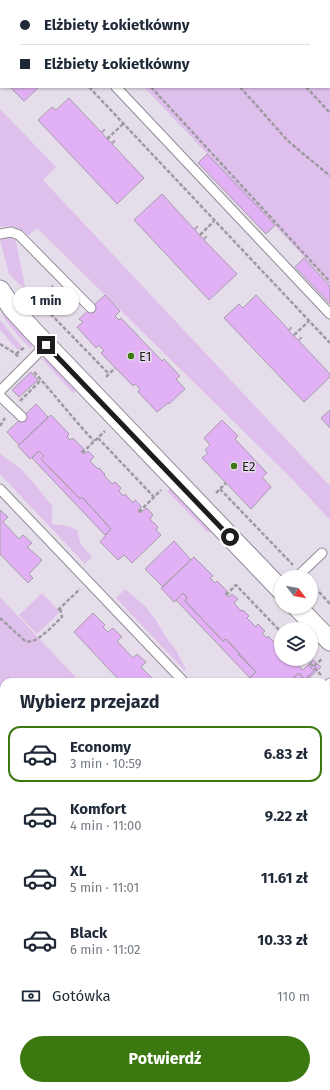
<!DOCTYPE html>
<html lang="pl">
<meta charset="utf-8">
<style>
body{margin:0;font-family:"Fira Sans",sans-serif;background:#f6f6f7;color:#1f2937;height:100vh;display:flex;flex-direction:column;font-size:15px;white-space:nowrap}
*{box-sizing:border-box;margin:0}
p{font-size:13px;color:#747a83}
.icon{flex:none;width:22px;height:22px;fill:none;stroke:currentColor;stroke-width:2;stroke-linecap:round;stroke-linejoin:round}
.map{position:relative;flex:1;overflow:hidden}
.details{position:absolute;left:0px;top:678px;width:330px;height:412px;display:flex;flex-direction:column;background:#fff;border-radius:12px 12px 0 0;box-shadow:0 1px 3px #0004}
.details>*{flex:none}
.banner{position:absolute;left:0px;top:0px;width:330px;height:88px;box-shadow:0 1px 3px #0004;display:grid;align-content:center;height:88px;padding:0 20px;background:#fff}
.needle{width:26px;rotate:121deg}
.buttons{position:absolute;left:274px;top:570px;display:grid;gap:8px}
.buttons a{display:grid;place-items:center;width:44px;height:44px;border-radius:50%;background:#fff;box-shadow:0 1px 3px #0004;font-size:20px}
.end{position:absolute;width:18px;height:18px;margin:-9px;border:5px solid #1f1c20;background:#fff;box-shadow:0 0 0 2px #fff}
.from{border-radius:50%}
.bubble{position:absolute;height:28px;border-radius:14px;background:#fff;box-shadow:0 1px 3px #0004;font-size:13px;font-weight:700;line-height:28px;text-align:center}
.banner b{display:flex;align-items:center;gap:14px;height:38px;font-size:15px}
.banner b+b{border-top:1px solid #e0e1e3}
.banner i{width:10px;height:10px;background:#1f2937}
ul{padding:0;list-style:none}
li{display:flex;align-items:center;gap:12px;height:56px;margin:0 8px 6px;padding:0 12px;border:2px solid transparent;border-radius:12px}
li div{flex:1}
li b{display:block;font-size:15px}
li em{font-style:normal;font-weight:700}
li.on{border-color:#3c7810}
li>.icon{width:36px;height:36px;stroke-width:1.5}
h2{padding:0 20px;font-size:18px;line-height:48px}
.pay{display:flex;align-items:center;gap:10px;height:44px;padding:0 20px;font-size:15px}
.pay p{margin-inline-start:auto}
.primary-button{display:flex;gap:8px;margin-top:auto;padding:8px 20px}
.primary-button a{flex:1;height:46px;border-radius:24px;background:#3c7810;color:#fff;font-size:16px;font-weight:700;line-height:46px;text-align:center}
.map>svg:first-child{display:block}
.green{fill:#dfc0ec}
.building{fill:#e2b1f5;stroke:#a59da9}
.lines{fill:none;stroke-linecap:round;stroke-linejoin:round}
.service-casing{stroke:#928a96;stroke-width:11}
.minor-casing{stroke:#928a96;stroke-width:21}
.path{stroke:#9f99a2;stroke-width:2.5;stroke-dasharray:4 2;stroke-linecap:butt}
.service{stroke:#fff;stroke-width:9}
.minor{stroke:#fff;stroke-width:19}
.route{stroke:#1f1c20;stroke-width:5}
.poi-dot{fill:#3c7810;stroke:#e5dde9;stroke-width:1.5}
.labels{text-anchor:middle;stroke-width:3;stroke-linejoin:round;paint-order:stroke}
.poi-label{font-size:13px;fill:#1f1c20;stroke:#e5dde9;text-anchor:start}
</style>
<div class="map">
<svg width="330" height="1090" viewBox="0 0 330 1090">
<rect width="100%" height="100%" fill="#e5dde9"/>
<path class="green" d="M62,0H330V284L144,87H329V1Z
M0,109L56,167L43,180L330,486V520L292,479L37,228L28,236C21,226 12,225 0,227Z
M10,238L15,240L17,246V247L26,291L9,274L0,240Z
M0,305L32,341L31,349C22,339 0,319 0,305Z
M0,320L22,347L18,350L0,330Z
M41,358L48,359L77,389L73,393Z
M0,454L20,468L33,482L52,506V524L68,526L77,530L81,545L92,557L85,564L0,474Z
M171,487L212,530L208,533L167,491Z
M125,589L145,606L155,619L166,637L176,650L186,670L185,671L116,598Z
M42,593L60,612L37,634L19,615Z
M0,597L80,682H4V1086H326V944L330,948V1090H0Z"/>
<path class="building" d="M10,87H39L24,101Z
M69,98L101,132L104,129L105,130L102,133L111,143L114,140L115,142L112,144L144,178L117,204L38,120L52,107L56,110Z
M207,154L275,225L266,234L198,163Z
M162,194L194,229L197,226L198,227L195,230L203,239L206,236L207,237L204,240L237,274L209,300L134,220Z
M304,258L330,286V304L295,267Z
M105,295L120,311L115,316L119,320L121,318L162,361L164,359L180,376L176,379L185,389L169,404L168,403L157,412L138,392L140,389L135,384L133,386L101,353L104,351L99,345L96,348L77,327L83,322L79,319Z
M256,295L289,330L291,327L292,328L289,331L298,340L301,337L302,338L299,341L330,374V377L304,402L224,318L239,304L243,308Z
M31,372L38,380L19,397L12,390Z
M36,404L48,417L19,445L7,432Z
M330,410V428L321,418Z
M51,415L69,434L67,436L70,440L73,438L84,449L81,451L84,454L88,451L94,457L90,461L98,469L99,468L105,474L104,475L112,484L115,482L121,488L119,491L123,496L125,494L133,503L135,500L141,506V507L138,511L140,513L147,508L153,515L150,519L158,527L156,530L161,535L132,563L124,555L118,560L100,542L111,529L82,497L80,499L41,459L44,456L39,451L30,459L18,446Z
M222,420L238,436L235,439L267,473L262,477L271,487L251,509L202,458L208,453L205,450L210,445L204,438Z
M39,451L44,456L41,459L80,499L82,497L111,529L105,535L32,458Z
M0,510L8,517L3,522L19,539L23,535L32,543L27,547L42,560L29,574L33,578L28,583L0,554Z
M174,541L191,560L163,587L145,569Z
M194,557L213,576L210,578L215,583L217,581L227,591L225,594L228,597L232,594L238,599L234,603L241,611L243,610L249,616L247,618L256,627L258,624L265,631L262,633L267,638L268,636L277,645L279,643L281,645V659H292L303,670L308,665L314,671L305,680L299,673L289,682H242L246,678L248,679L256,672L238,654L239,653L226,639L223,641L185,601L187,598L183,593L174,602L161,588Z
M183,593L187,598L185,601L223,641L226,639L256,672L250,678L176,600Z
M93,613L105,625L103,627L108,632L113,628L122,637L117,641L133,658L137,654L146,662L141,667L156,682H121L74,632Z
M313,660L321,667L307,680L306,678L314,671L308,665Z
M299,673L305,680L303,682H289Z
M330,695V709L326,713V699Z
M330,730V742L326,746V734Z
M330,742V771L329,770L327,772L326,746Z
M326,860L330,864V901L326,897Z"/>
<g class="lines">
<defs>
<path id="service" d="M34,0L35,1
M116,87L330,314
M0,234L11,232L19,235L91,308
M0,391L46,345
M0,396L22,417
M0,489L184,682
M297,577L322,553
M326,687L330,683
M326,832L330,836"/>
<path id="minor" d="M0,290L12,308L34,332L281,590
M297,607L330,641"/>
</defs>
<use href="#service" class="service-casing"/>
<use href="#minor" class="minor-casing"/>
<path class="path" d="M71,0L72,1
M153,0L154,1
M232,0L233,1
M221,1V0
M89,87L330,343
M151,87L330,282
M240,87L288,141L330,176
M306,87L330,113
M107,139L123,124
M200,235L214,221
M38,301L109,374
M35,304L53,286
M294,335L309,321
M0,344L13,352L19,357
M16,354L25,347
M34,372C55,395 73,419 94,441
M106,377L115,368
M20,401L41,380
M0,426L5,418
M98,438L154,497
M82,453L105,431
M220,489L293,565
M216,493L226,483
M139,512L161,490
M311,583L330,604
M226,595L236,585L281,632
M58,610L80,589
M0,618L24,640C34,648 54,624 62,617L60,608
M306,659L321,675
M314,666L323,658
M326,717L330,713
M0,998L4,1002
M84,1086L87,1090"/>
<use href="#service" class="service"/>
<use href="#minor" class="minor"/>
</g>
<g class="lines">
<path class="route" d="M46,345L230,537"/>
</g>
<g class="poi-dot">
<circle cx="131" cy="356" r="4"/>
<circle cx="234" cy="466" r="4"/>
</g>
<g class="labels">
<g class="poi-label">
<text x="139" y="361">E1</text>
<text x="242" y="471">E2</text>
</g>
</g>
</svg>
<div class="buttons">
<a><svg class="needle" viewBox="-14 -14 28 28"><path d="M0-13l5 13h-10z" fill="#e53935"/><path d="M0 13l5-13h-10z" fill="#747a83"/></svg></a>
<a><svg class="icon" aria-label="layers" viewBox="0 0 24 24"><path d="M12 4l9 5-9 5-9-5zM3 14l9 5 9-5"/></svg></a>
</div>
<i class="end from" style="left:230px;top:537px"></i>
<i class="end" style="left:46px;top:345px"></i>
<div class="bubble" style="left:13px;top:287px;width:66px">1 min</div>
<div class="banner">
<b><i class="from"></i>Elżbiety Łokietkówny</b>
<b><i></i>Elżbiety Łokietkówny</b>
</div>
<section class="details">
<h2>Wybierz przejazd</h2>
<ul>
<li class="on"><svg class="icon" aria-label="car" viewBox="0 0 24 24"><path d="M5 17H2v-5l4-1 3-4h7l3 4 3 1v5h-3M9 17h6M6 11h13"/><circle cx="7" cy="17" r="2"/><circle cx="17" cy="17" r="2"/></svg><div><b>Economy</b><p>3 min · 10:59</p></div><em>6.83 zł</em></li>
<li><svg class="icon" aria-label="car" viewBox="0 0 24 24"><path d="M5 17H2v-5l4-1 3-4h7l3 4 3 1v5h-3M9 17h6M6 11h13"/><circle cx="7" cy="17" r="2"/><circle cx="17" cy="17" r="2"/></svg><div><b>Komfort</b><p>4 min · 11:00</p></div><em>9.22 zł</em></li>
<li><svg class="icon" aria-label="car" viewBox="0 0 24 24"><path d="M5 17H2v-5l4-1 3-4h7l3 4 3 1v5h-3M9 17h6M6 11h13"/><circle cx="7" cy="17" r="2"/><circle cx="17" cy="17" r="2"/></svg><div><b>XL</b><p>5 min · 11:01</p></div><em>11.61 zł</em></li>
<li><svg class="icon" aria-label="car" viewBox="0 0 24 24"><path d="M5 17H2v-5l4-1 3-4h7l3 4 3 1v5h-3M9 17h6M6 11h13"/><circle cx="7" cy="17" r="2"/><circle cx="17" cy="17" r="2"/></svg><div><b>Black</b><p>6 min · 11:02</p></div><em>10.33 zł</em></li>
</ul>
<div class="pay"><svg class="icon" aria-label="cash" viewBox="0 0 24 24"><path d="M3 7h18v10H3z"/><circle cx="12" cy="12" r="2"/></svg>Gotówka<p>110 m</p></div>
<div class="primary-button"><a>Potwierdź</a></div>
</section>
</div>
